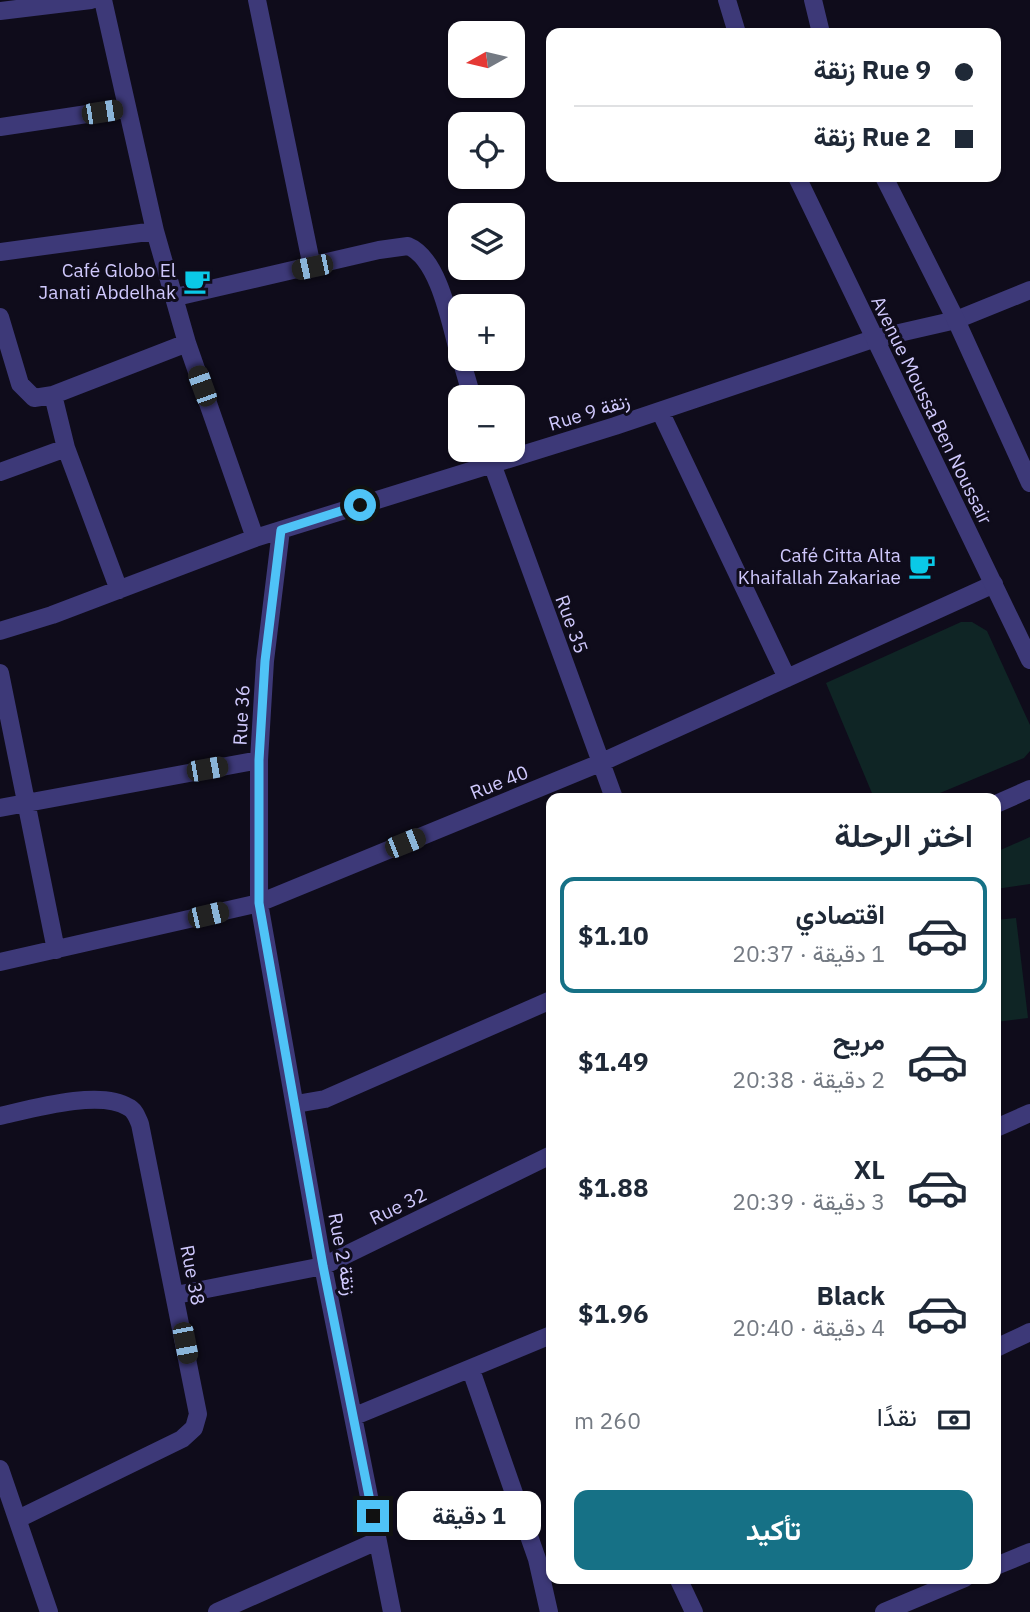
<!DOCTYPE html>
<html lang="ar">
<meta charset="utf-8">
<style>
body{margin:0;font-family:"IBM Plex Sans",Vazirmatn,sans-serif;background:#f2f2f3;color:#1f2937;direction:rtl;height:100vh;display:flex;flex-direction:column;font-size:26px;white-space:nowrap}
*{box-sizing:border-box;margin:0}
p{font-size:23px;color:#747a83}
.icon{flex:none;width:38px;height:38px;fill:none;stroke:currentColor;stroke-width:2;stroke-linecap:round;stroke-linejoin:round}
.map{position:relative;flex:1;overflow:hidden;direction:ltr}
.side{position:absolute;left:546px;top:793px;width:455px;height:791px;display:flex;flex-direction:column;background:#fff;border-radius:14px;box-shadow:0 2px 5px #0004;direction:rtl}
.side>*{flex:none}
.hud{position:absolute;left:546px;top:28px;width:455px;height:154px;border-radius:14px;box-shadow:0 2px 5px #0004;direction:rtl;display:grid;align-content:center;height:154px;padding:0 28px;background:#fff}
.needle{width:46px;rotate:262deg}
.fabs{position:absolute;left:448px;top:21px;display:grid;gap:14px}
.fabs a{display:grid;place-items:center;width:77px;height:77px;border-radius:14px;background:#fff;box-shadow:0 2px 5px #0004;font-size:35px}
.end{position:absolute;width:32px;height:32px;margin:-16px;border:9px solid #4fc3f7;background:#111;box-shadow:0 0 0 4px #111}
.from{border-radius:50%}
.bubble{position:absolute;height:49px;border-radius:14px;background:#fff;box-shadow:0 2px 5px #0004;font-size:23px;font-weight:700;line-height:49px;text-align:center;direction:rtl}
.car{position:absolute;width:21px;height:42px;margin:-21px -10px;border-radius:9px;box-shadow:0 0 5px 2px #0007;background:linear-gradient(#222 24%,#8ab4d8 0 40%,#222 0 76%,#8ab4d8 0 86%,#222 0)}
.hud b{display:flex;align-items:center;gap:24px;height:66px;font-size:26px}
.hud b+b{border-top:2px solid #e0e1e3}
.hud i{width:18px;height:18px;background:#1f2937}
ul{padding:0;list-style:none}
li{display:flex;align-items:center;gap:21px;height:116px;margin:0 14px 10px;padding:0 14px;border:4px solid transparent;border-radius:14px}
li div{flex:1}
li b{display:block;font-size:26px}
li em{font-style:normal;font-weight:700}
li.on{border-color:#167186}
li>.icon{width:63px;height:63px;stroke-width:1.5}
h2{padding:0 28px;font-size:32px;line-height:84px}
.pay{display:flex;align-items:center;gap:18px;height:77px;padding:0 28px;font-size:26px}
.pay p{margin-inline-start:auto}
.cta{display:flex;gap:14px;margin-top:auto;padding:14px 28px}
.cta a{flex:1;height:80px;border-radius:14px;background:#167186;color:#fff;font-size:28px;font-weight:700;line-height:80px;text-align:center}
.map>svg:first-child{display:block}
.green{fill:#0f2525}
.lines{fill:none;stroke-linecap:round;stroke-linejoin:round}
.minor{stroke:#3d3978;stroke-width:18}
.tertiary{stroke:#3d3978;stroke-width:18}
.route{stroke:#4fc3f7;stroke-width:9}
.labels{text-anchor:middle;stroke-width:6;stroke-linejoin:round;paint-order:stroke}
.poi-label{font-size:19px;fill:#d0c9fd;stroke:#0f0c1b;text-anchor:end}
.street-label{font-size:19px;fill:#d0c9fd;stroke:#0f0c1b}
</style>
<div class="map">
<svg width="1030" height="1612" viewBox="0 0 1030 1612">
<rect width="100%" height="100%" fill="#0f0c1b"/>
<path class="green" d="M961,622H972L987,631L1030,725V751L1024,758L928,798H874L826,683Z
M1030,837V884L996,889V852Z
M1016,918L1028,1018L996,1022V920Z"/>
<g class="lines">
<path class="minor" d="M103,0L155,231L187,343L255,538
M257,0L312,267
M0,11L91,0
M0,127L127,108
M0,252L155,231
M176,297L379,250L408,246C440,259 451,327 460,358
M0,317L20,384L34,398L53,395L187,343
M461,359L472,397
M53,395L66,448L119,590
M660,411L787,678
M487,450L614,798
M0,472L66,448
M281,530L265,661L259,760V903L323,1266L392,1612
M0,631L52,615L255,538L615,426L873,339L956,320L1030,290
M0,673L56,950
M996,804L1030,789
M0,808L259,760
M0,962L259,903L600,763L994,584
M296,1104L325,1099L551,1000
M0,1116C31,1109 100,1089 128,1107C135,1110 137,1117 140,1124L198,1414L194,1428L182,1439L18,1519
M996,1128L1030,1113
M176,1295L323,1266L551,1155
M996,1348L1030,1332
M471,1370L537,1559L549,1612
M355,1416L551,1335
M0,1469L49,1612
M996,1566L1030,1552
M678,1578L694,1612
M217,1612L377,1541
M884,1612L965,1578"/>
<path class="tertiary" d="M727,0L737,33
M813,0L821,33
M797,177L1030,660
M884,177L956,320L1030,483"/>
</g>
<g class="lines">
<path class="route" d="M360,505L281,530L265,661L259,760V903L323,1266L373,1516"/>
</g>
<defs>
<symbol id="cafe-bare" viewBox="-9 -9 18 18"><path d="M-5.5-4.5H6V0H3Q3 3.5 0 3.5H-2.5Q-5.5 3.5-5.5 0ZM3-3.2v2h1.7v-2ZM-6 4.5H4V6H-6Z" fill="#0ac9e7" stroke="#0f0c1b" stroke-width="2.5" paint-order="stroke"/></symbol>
</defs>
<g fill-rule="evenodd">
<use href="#cafe-bare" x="178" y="262" width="38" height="38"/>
<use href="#cafe-bare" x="903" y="547" width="38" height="38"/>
</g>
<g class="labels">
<g class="poi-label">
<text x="176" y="277">Café Globo El<tspan x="176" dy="22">Janati Abdelhak</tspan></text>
<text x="901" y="562">Café Citta Alta<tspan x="901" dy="22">Khaifallah Zakariae</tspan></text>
</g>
<g class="street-label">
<text transform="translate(932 410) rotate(64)" y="7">Avenue Moussa Ben Noussair</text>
<text transform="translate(589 412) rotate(-17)" y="7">Rue 9 زنقة</text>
<text transform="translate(572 624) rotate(70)" y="7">Rue 35</text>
<text transform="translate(241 715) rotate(-87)" y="7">Rue 36</text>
<text transform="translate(499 782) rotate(-22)" y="7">Rue 40</text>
<text transform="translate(398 1206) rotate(-26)" y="7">Rue 32</text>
<text transform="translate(343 1254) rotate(79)" y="7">Rue 2 زنقة</text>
<text transform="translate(193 1275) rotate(79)" y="7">Rue 38</text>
</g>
</g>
</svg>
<div class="fabs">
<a><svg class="needle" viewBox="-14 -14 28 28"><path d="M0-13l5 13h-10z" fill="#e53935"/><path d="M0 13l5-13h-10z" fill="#747a83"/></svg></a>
<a><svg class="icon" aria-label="locate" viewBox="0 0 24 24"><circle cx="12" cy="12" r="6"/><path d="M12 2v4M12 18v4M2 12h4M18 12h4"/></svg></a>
<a><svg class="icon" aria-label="layers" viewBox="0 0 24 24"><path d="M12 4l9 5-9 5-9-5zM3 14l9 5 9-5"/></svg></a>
<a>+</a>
<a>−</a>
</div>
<i class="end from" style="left:360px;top:505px"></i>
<i class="end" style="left:373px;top:1516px"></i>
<div class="bubble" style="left:397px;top:1491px;width:144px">1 دقيقة</div>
<i class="car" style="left:102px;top:112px;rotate:81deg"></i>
<i class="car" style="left:312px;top:267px;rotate:258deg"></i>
<i class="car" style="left:202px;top:386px;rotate:340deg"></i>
<i class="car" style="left:207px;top:769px;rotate:80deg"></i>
<i class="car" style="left:405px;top:843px;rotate:68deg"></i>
<i class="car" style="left:208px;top:915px;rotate:77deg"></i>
<i class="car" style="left:185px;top:1343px;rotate:169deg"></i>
<div class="hud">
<b><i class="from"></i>Rue 9 زنقة</b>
<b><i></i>Rue 2 زنقة</b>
</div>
<section class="side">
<h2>اختر الرحلة</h2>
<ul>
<li class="on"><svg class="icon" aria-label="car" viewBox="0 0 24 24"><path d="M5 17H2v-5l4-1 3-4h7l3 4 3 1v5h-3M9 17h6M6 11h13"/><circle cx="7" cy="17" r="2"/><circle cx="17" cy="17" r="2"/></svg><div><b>اقتصادي</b><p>1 دقيقة · 20:37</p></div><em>$1.10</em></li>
<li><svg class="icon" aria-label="car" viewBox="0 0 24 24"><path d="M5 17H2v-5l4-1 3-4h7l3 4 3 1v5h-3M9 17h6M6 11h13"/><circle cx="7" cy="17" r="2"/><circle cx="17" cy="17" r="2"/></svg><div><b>مريح</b><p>2 دقيقة · 20:38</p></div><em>$1.49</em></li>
<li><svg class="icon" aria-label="car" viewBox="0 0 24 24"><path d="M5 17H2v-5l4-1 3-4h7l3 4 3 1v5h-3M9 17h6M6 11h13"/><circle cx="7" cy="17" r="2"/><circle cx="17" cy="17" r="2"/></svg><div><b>XL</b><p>3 دقيقة · 20:39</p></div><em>$1.88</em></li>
<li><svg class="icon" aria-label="car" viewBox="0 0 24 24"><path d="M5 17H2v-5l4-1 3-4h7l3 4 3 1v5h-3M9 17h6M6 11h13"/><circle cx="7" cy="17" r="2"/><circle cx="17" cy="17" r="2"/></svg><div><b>Black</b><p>4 دقيقة · 20:40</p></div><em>$1.96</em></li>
</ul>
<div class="pay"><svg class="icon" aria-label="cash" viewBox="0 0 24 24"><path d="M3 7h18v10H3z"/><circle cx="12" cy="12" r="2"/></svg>نقدًا<p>260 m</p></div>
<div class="cta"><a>تأكيد</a></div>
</section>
</div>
